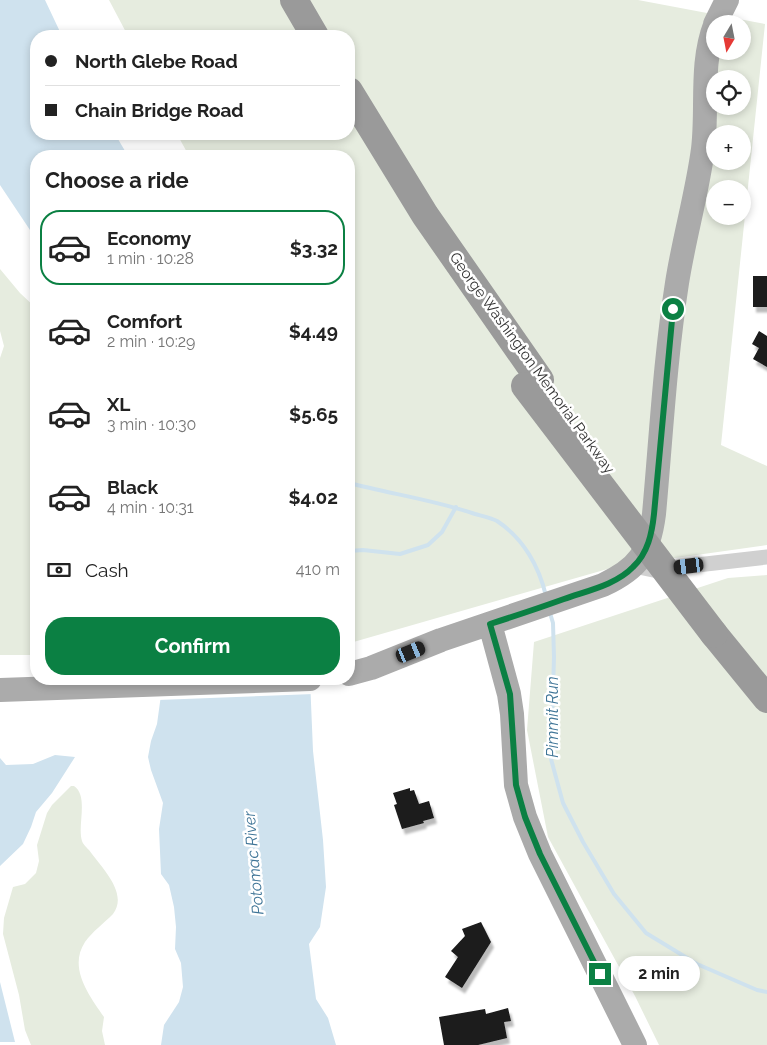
<!DOCTYPE html>
<meta charset="utf-8">
<style>
body{margin:0;font-family:Raleway,sans-serif;background:#f6f6f6;color:#222;height:100vh;display:flex;flex-direction:column;font-size:19px;white-space:nowrap}
*{box-sizing:border-box;margin:0}
p{font-size:16px;color:#767676}
.icon{flex:none;width:28px;height:28px;fill:none;stroke:currentColor;stroke-width:2;stroke-linecap:round;stroke-linejoin:round}
.map{position:relative;flex:1;overflow:hidden}
.details{position:absolute;left:30px;top:150px;width:325px;height:535px;display:flex;flex-direction:column;background:#fff;border-radius:20px;box-shadow:0 2px 8px #0003}
.details>*{flex:none}
.hud{position:absolute;left:30px;top:30px;width:325px;height:110px;border-radius:20px;box-shadow:0 2px 8px #0003;display:grid;align-content:center;height:110px;padding:0 15px;background:#fff}
.needle{width:32px;rotate:190deg}
.fabs{position:absolute;left:706px;top:15px;display:grid;gap:10px}
.fabs a{display:grid;place-items:center;width:45px;height:45px;border-radius:50%;background:#fff;box-shadow:0 2px 8px #0003;font-size:25px}
.end{position:absolute;width:22px;height:22px;margin:-11px;border:6px solid #0b8043;background:#fff;box-shadow:0 0 0 2px #fff}
.from{border-radius:50%}
.bubble{position:absolute;height:35px;border-radius:18px;background:#fff;box-shadow:0 2px 8px #0003;font-size:16px;font-weight:700;line-height:35px;text-align:center}
.car{position:absolute;width:15px;height:30px;margin:-15px -8px;border-radius:6px;box-shadow:0 0 4px 1px #0007;background:linear-gradient(#222 24%,#8ab4d8 0 40%,#222 0 76%,#8ab4d8 0 86%,#222 0)}
.hud b{display:flex;align-items:center;gap:18px;height:48px;font-size:19px}
.hud b+b{border-top:1px solid #e0e0e0}
.hud i{width:12px;height:12px;background:#222}
ul{padding:0;list-style:none}
li{display:flex;align-items:center;gap:15px;height:75px;margin:0 10px 8px;padding:0 5px;border:2px solid transparent;border-radius:20px}
li div{flex:1}
li b{display:block;font-size:19px}
li em{font-style:normal;font-weight:700}
li.on{border-color:#0b8043}
li>.icon{width:45px;height:45px;stroke-width:1.5}
h2{padding:0 15px;font-size:22px;line-height:60px}
.pay{display:flex;align-items:center;gap:12px;height:55px;padding:0 15px;font-size:19px}
.pay p{margin-inline-start:auto}
.cta{display:flex;gap:10px;margin-top:auto;padding:10px 15px}
.cta a{flex:1;height:58px;border-radius:20px;background:#0b8043;color:#fff;font-size:20px;font-weight:700;line-height:58px;text-align:center}
.map>svg:first-child{display:block}
.green{fill:#e6ecdf;fill-rule:evenodd}
.water{fill:#cfe2ee}
.pier{fill:#fff}
.lines{fill:none;stroke-linecap:round;stroke-linejoin:round}
.stream{stroke:#cfe2ee;stroke-width:4}
.building{fill:#1a1a1a;filter:url(#shadow)}
.street{stroke:#d0d0d0;stroke-width:15}
.primary{stroke:#ababab;stroke-width:24}
.highway{stroke:#9a9a9a;stroke-width:28}
.highway-bridge{stroke:#9a9a9a;stroke-width:28}
.route{stroke:#0b8043;stroke-width:6}
.labels{text-anchor:middle;stroke-width:5;stroke-linejoin:round;paint-order:stroke}
.street-label{font-size:15px;fill:#333;stroke:#fff}
.water-label{font-size:16px;font-style:italic;fill:#3f7597;stroke:#fff}
</style>
<div class="map">
<svg width="767" height="1045" viewBox="0 0 767 1045">
<defs>
<filter id="shadow"><feDropShadow dx="3" dy="5.5" stdDeviation="1" flood-color="#0004"/></filter>
</defs>
<rect width="100%" height="100%" fill="#fff"/>
<path class="green" d="M109,0H638L765,24L721,445L767,466V545L618,566L350,643L351,474L349,469V156H189L177,134H349V36H128ZM715,24H742V51H715ZM715,79H742V106H715ZM715,134H742V161H715ZM715,189H742V216H715Z
M0,269L20,293L36,308V655H0V358L4,346L0,331Z
M767,575V1045H659L635,996L548,837L527,730L534,642L728,578Z
M71,786H74C89,796 77,826 82,841C83,844 87,848 89,850C101,867 129,893 113,914C104,923 92,932 85,942C68,968 89,995 104,1017L102,1031L105,1045H31L25,1030L19,995L3,934L4,918L13,887L25,884L36,873L39,861L37,845L47,813L52,805Z"/>
<path class="water" d="M0,0H45L62,36H36V134H115L128,156H36V239L0,185Z
M310,679L313,751L323,840L326,887L320,927L309,944L316,999L328,1018L336,1045H161L164,1025L179,1002L183,987L181,963L175,949L176,927L174,907L169,885L161,874L159,829L163,803L151,770L148,757L151,741L157,724L161,695Z
M55,755L75,757L52,793L36,812L31,827L23,844L0,866V758L6,765L33,764Z
M0,982L15,1042H0Z"/>
<path class="pier" d="M313,679L314,694L158,700L159,695Z"/>
<g class="lines">
<path class="stream" d="M349,483C391,494 435,500 475,514C482,516 491,518 497,521C523,538 539,566 546,596
M349,551L363,550L400,554L428,545L442,532L456,507
M550,613L553,623L554,657L551,759L563,803L583,842L614,894L646,933L697,964L757,990L767,992"/>
</g>
<path class="building" d="M753,276H767V307H753Z
M759,331L767,336V367L753,359L759,348L752,344Z
M410,788V791L414,790L419,804L429,801L434,818L423,821L424,823L402,829L394,805L397,804L393,793Z
M481,922L491,942L462,988L445,977L458,957L451,951L465,936L462,929Z
M508,1008L511,1021L504,1022L507,1038L478,1045H444L439,1017L485,1009L486,1014Z"/>
<g class="lines">
<path class="street" d="M634,566L653,570L767,557"/>
<path class="primary" d="M715,24L727,0
M490,624L509,694L512,714L516,785L525,817L540,854L635,1045
M349,674L371,668L441,640L603,585C639,568 649,553 654,514C661,437 665,360 677,283C684,238 697,194 703,149C708,108 700,64 715,25
M0,690L310,679"/>
<path class="highway" d="M294,0L315,36
M349,91L425,215L540,380
M714,634L767,699"/>
<path class="highway-bridge" d="M525,386L714,634"/>
</g>
<g class="lines">
<path class="route" d="M600,974L540,854L525,817L516,785L510,694L490,624C515,616 539,608 564,599C586,591 616,585 633,567C648,553 652,533 654,514L673,309"/>
</g>
<g class="labels">
<g class="street-label">
<text transform="translate(532 363) rotate(54)" y="5">George Washington Memorial Parkway</text>
</g>
<g class="water-label">
<text transform="translate(552 717) rotate(-90)" y="6">Pimmit Run</text>
<text transform="translate(253 863) rotate(-95)" y="6">Potomac River</text>
</g>
</g>
</svg>
<div class="fabs">
<a><svg class="needle" viewBox="-14 -14 28 28"><path d="M0-13l5 13h-10z" fill="#e53935"/><path d="M0 13l5-13h-10z" fill="#767676"/></svg></a>
<a><svg class="icon" aria-label="locate" viewBox="0 0 24 24"><circle cx="12" cy="12" r="6"/><path d="M12 2v4M12 18v4M2 12h4M18 12h4"/></svg></a>
<a>+</a>
<a>−</a>
</div>
<i class="end from" style="left:673px;top:309px"></i>
<i class="end" style="left:600px;top:974px"></i>
<div class="bubble" style="left:618px;top:956px;width:82px">2 min</div>
<i class="car" style="left:689px;top:566px;rotate:263deg"></i>
<i class="car" style="left:411px;top:652px;rotate:68deg"></i>
<div class="hud">
<b><i class="from"></i>North Glebe Road</b>
<b><i></i>Chain Bridge Road</b>
</div>
<section class="details">
<h2>Choose a ride</h2>
<ul>
<li class="on"><svg class="icon" aria-label="car" viewBox="0 0 24 24"><path d="M5 17H2v-5l4-1 3-4h7l3 4 3 1v5h-3M9 17h6M6 11h13"/><circle cx="7" cy="17" r="2"/><circle cx="17" cy="17" r="2"/></svg><div><b>Economy</b><p>1 min · 10:28</p></div><em>$3.32</em></li>
<li><svg class="icon" aria-label="car" viewBox="0 0 24 24"><path d="M5 17H2v-5l4-1 3-4h7l3 4 3 1v5h-3M9 17h6M6 11h13"/><circle cx="7" cy="17" r="2"/><circle cx="17" cy="17" r="2"/></svg><div><b>Comfort</b><p>2 min · 10:29</p></div><em>$4.49</em></li>
<li><svg class="icon" aria-label="car" viewBox="0 0 24 24"><path d="M5 17H2v-5l4-1 3-4h7l3 4 3 1v5h-3M9 17h6M6 11h13"/><circle cx="7" cy="17" r="2"/><circle cx="17" cy="17" r="2"/></svg><div><b>XL</b><p>3 min · 10:30</p></div><em>$5.65</em></li>
<li><svg class="icon" aria-label="car" viewBox="0 0 24 24"><path d="M5 17H2v-5l4-1 3-4h7l3 4 3 1v5h-3M9 17h6M6 11h13"/><circle cx="7" cy="17" r="2"/><circle cx="17" cy="17" r="2"/></svg><div><b>Black</b><p>4 min · 10:31</p></div><em>$4.02</em></li>
</ul>
<div class="pay"><svg class="icon" aria-label="cash" viewBox="0 0 24 24"><path d="M3 7h18v10H3z"/><circle cx="12" cy="12" r="2"/></svg>Cash<p>410 m</p></div>
<div class="cta"><a>Confirm</a></div>
</section>
</div>
